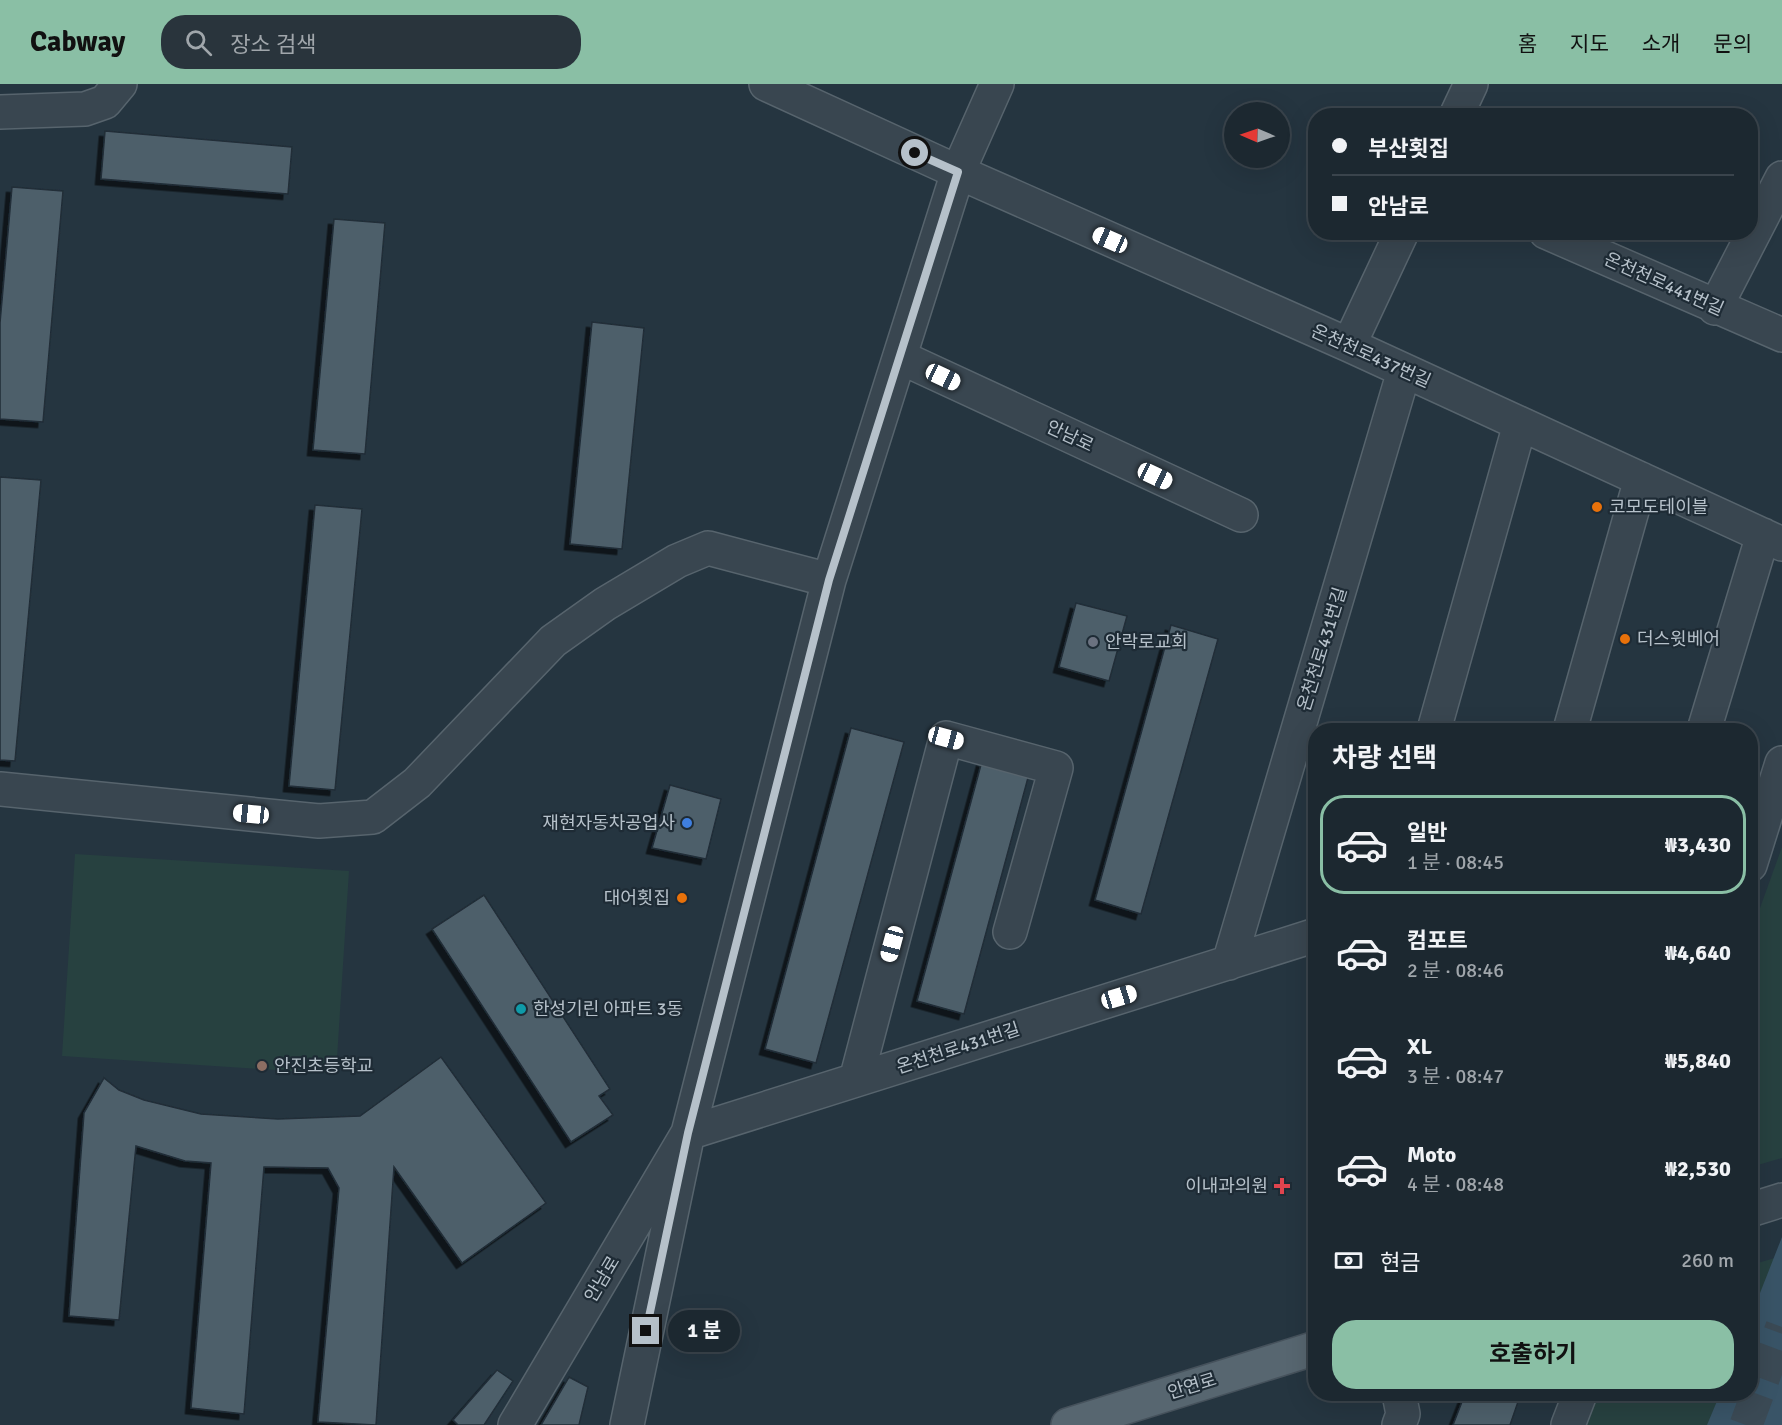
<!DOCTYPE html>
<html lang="ko">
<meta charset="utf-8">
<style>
body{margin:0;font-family:Signika,"Noto Sans KR",sans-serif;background:#29343c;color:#f1f3f6;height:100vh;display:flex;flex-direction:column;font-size:22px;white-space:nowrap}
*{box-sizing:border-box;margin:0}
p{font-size:20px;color:#a0a6ab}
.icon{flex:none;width:33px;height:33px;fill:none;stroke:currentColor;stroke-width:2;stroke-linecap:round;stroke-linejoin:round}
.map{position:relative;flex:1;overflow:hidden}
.side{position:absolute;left:1308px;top:639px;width:450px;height:678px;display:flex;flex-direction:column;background:#1c2830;border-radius:24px;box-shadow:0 6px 24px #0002,0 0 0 2px #3a444c}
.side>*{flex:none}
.top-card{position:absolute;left:1308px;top:24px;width:450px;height:132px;border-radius:24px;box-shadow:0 6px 24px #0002,0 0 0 2px #3a444c;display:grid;align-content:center;height:132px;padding:0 24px;background:#1c2830}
.needle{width:39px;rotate:272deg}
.tools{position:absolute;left:1224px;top:18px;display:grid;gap:12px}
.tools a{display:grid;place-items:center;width:66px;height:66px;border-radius:50%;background:#1c2830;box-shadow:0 6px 24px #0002,0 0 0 2px #3a444c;font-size:30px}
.end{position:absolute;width:27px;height:27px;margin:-14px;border:8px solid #b6c1ca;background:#111;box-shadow:0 0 0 3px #111}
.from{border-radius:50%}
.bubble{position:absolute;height:42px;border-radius:21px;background:#1c2830;box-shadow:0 6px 24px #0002,0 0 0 2px #3a444c;font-size:20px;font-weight:700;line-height:42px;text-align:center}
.car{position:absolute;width:18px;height:36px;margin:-18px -9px;border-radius:8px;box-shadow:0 0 4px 2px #0007;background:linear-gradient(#fff 24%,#345 0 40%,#fff 0 76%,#345 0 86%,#fff 0)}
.top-card b{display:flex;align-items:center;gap:21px;height:57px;font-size:22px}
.top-card b+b{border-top:2px solid #3a444c}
.top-card i{width:15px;height:15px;background:#f1f3f6}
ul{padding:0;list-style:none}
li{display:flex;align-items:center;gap:18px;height:99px;margin:0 12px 9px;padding:0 12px;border:3px solid transparent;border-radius:24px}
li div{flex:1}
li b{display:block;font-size:22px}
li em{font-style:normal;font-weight:700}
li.selected{border-color:#8abfa5}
li>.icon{width:54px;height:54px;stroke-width:1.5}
h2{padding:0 24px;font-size:27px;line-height:72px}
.pay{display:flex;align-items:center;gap:15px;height:66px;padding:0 24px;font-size:22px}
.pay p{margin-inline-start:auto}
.button{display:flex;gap:12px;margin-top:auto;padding:12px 24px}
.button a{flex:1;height:69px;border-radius:24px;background:#8abfa5;color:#111;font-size:24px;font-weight:700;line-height:69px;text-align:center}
header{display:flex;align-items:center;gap:36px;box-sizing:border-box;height:84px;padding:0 30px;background:#8abfa5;color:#111}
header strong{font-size:28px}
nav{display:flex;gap:33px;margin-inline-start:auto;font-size:21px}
.search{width:420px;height:54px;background:#29343c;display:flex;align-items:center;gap:15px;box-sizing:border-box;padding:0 21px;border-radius:24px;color:#a0a6ab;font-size:22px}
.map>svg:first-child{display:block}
.green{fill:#274140}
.water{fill:#395467}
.building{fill:#4e5f6b;stroke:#202d37;stroke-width:1.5;filter:url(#shadow)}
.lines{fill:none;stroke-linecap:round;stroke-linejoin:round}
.highway-tunnel{stroke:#3b4a55;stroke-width:33;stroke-dasharray:33 16;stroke-linecap:butt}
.minor-casing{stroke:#57646d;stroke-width:36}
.major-casing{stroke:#46525c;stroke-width:36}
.minor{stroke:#394650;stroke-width:33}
.major{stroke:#576670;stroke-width:33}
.route{stroke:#b6c1ca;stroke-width:8}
.food-dot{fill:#e8710a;stroke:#1e2b35;stroke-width:2}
.worship-dot{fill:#6b7280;stroke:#1e2b35;stroke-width:2}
.shop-dot{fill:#3f7fe0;stroke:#1e2b35;stroke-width:2}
.culture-dot{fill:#0f9aa8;stroke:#1e2b35;stroke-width:2}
.education-dot{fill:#8d6e63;stroke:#1e2b35;stroke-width:2}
.health-dot{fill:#e0444e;stroke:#1e2b35;stroke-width:2}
.labels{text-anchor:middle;stroke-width:4.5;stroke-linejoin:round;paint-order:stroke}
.street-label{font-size:18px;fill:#b6c1ca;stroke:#1e2b35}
.poi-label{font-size:18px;fill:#b6c1ca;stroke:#1e2b35;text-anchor:start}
</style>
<header>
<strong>Cabway</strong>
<div class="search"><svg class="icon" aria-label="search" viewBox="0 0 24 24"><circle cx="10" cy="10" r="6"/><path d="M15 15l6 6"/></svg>장소 검색</div>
<nav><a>홈</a><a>지도</a><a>소개</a><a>문의</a></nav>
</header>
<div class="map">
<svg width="1782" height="1341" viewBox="0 0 1782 1341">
<defs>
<filter id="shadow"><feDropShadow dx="-5.5" dy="5.5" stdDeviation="0" flood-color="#0009"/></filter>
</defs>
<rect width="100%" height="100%" fill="#253540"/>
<path class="green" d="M1782,763V1074L1751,1083V849Z
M75,770L349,787L336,990L62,972Z
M1782,1172V1341H1579L1591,1310H1750L1751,1181Z"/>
<path class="water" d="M1782,1153V1341H1707L1720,1310H1750L1751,1232Z"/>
<path class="building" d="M105,47L292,63L288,110L101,95Z
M12,103L63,107L43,338L0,335V239Z
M334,135L385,139L365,370L313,366Z
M592,238L644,244L622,465L570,460Z
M0,393L41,396L15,677L0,676Z
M315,421L362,425L335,706L289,702Z
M1076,519L1127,532L1109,597L1059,583Z
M1171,541L1218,555L1141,830L1095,816Z
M851,644L904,658L816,979L765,965Z
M982,677L1029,690L964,930L917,917Z
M670,701L721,715L706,775L652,764Z
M484,811L610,1005L599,1012L613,1031L571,1058L432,845Z
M441,973L546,1119L462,1179L394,1083L376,1341L318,1338L339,1104L328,1084L264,1083L244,1330L191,1324L211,1079L185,1077L136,1062L119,1236L69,1232L84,1029L104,994L119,1006L144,1016L201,1030L278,1035L360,1032Z
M497,1286L513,1297L484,1341H458L453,1336Z
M569,1293L588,1303L579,1341H541Z
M1465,1310H1505L1519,1315L1510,1341H1453Z"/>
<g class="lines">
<path class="highway-tunnel" d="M1746,1341L1782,1243"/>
<defs>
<path id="minor" d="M766,0L958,88L1349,261L1782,460
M0,28L85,25L105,18L120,0
M1456,32L1471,0
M1546,148L1782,251
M1715,224L1782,94
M1349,261L1402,148
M900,273L1241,431
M1434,646L1520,340
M1570,646L1641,395
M1704,646L1763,451
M0,705L319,737L373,733L417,699L553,557L605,520L677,477L708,464L829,496
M1750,781L1782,679
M1229,879L1404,287
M856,996L946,654L1056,684L1010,848
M1750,1126L1782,1116
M1399,1310L1403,1330L1399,1341
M515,1341L688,1049L1316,851
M627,1341L688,1049L829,496L958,88L997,0
M1568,1341L1580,1310"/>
<path id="major" d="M1068,1341L1316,1264"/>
</defs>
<use href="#minor" class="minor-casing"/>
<use href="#major" class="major-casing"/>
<use href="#minor" class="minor"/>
<use href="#major" class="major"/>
</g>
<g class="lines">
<path class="route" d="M646,1247L688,1049L829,496L958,88L915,69"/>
</g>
<g class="food-dot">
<circle cx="1597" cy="423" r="6"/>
<circle cx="1625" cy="555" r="6"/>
<circle cx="682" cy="814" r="6"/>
</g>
<circle class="worship-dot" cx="1093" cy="558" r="6"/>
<circle class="shop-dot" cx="687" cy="739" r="6"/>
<circle class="culture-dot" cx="521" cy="925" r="6"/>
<circle class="education-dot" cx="262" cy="982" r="6"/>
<path class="health-dot" d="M1279 1093h6v6h6v6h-6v6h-6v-6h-6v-6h6z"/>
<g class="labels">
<g class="street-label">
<text transform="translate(1664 200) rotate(24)" y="6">온천천로441번길</text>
<text transform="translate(1371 272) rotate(24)" y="6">온천천로437번길</text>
<text transform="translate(1070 352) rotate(25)" y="6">안남로</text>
<text transform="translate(1322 565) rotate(-73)" y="6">온천천로431번길</text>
<text transform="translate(958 964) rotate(-18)" y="6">온천천로431번길</text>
<text transform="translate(602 1195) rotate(-59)" y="6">안남로</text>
<text transform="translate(1192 1302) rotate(-17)" y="6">안연로</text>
</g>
<g class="poi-label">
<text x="1609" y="429">코모도테이블</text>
<text x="1637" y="561">더스윗베어</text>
<text x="1105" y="564">안락로교회</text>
<text x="675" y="745" text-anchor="end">재현자동차공업사</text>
<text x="670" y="820" text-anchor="end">대어횟집</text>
<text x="533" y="931">한성기린 아파트 3동</text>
<text x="274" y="988">안진초등학교</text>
<text x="1268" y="1108" text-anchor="end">이내과의원</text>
</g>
</g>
</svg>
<div class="tools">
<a><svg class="needle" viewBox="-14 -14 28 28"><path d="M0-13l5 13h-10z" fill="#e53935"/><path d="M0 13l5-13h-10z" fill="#a0a6ab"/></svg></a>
</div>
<i class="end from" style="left:915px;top:69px"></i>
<i class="end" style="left:646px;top:1247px"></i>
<div class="bubble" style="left:668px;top:1226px;width:72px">1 분</div>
<i class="car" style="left:1110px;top:156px;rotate:294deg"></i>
<i class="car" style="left:943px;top:293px;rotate:115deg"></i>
<i class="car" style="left:1155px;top:392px;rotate:115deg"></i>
<i class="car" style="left:946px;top:654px;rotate:105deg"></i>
<i class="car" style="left:251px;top:730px;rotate:276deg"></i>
<i class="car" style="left:892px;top:860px;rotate:195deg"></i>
<i class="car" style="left:1119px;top:913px;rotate:73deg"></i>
<div class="top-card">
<b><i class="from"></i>부산횟집</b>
<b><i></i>안남로</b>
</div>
<section class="side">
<h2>차량 선택</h2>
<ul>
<li class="selected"><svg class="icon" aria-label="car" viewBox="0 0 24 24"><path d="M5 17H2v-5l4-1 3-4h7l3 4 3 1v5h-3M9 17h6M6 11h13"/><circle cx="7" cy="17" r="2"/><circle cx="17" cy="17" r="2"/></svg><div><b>일반</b><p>1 분 · 08:45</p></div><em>₩3,430</em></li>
<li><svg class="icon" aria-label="car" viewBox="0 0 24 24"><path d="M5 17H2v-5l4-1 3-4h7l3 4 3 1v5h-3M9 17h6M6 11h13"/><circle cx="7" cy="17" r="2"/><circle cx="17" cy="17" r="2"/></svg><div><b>컴포트</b><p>2 분 · 08:46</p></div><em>₩4,640</em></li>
<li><svg class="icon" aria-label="car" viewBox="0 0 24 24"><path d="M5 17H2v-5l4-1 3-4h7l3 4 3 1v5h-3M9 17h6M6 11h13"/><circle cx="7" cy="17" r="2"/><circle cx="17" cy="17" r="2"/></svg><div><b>XL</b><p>3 분 · 08:47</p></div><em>₩5,840</em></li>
<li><svg class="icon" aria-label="car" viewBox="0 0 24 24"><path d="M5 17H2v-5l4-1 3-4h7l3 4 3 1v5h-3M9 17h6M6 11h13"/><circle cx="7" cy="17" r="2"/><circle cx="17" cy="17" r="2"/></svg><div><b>Moto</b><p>4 분 · 08:48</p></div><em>₩2,530</em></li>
</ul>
<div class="pay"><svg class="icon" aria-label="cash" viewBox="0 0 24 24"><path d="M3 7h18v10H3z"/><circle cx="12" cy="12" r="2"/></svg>현금<p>260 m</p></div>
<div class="button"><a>호출하기</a></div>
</section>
</div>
